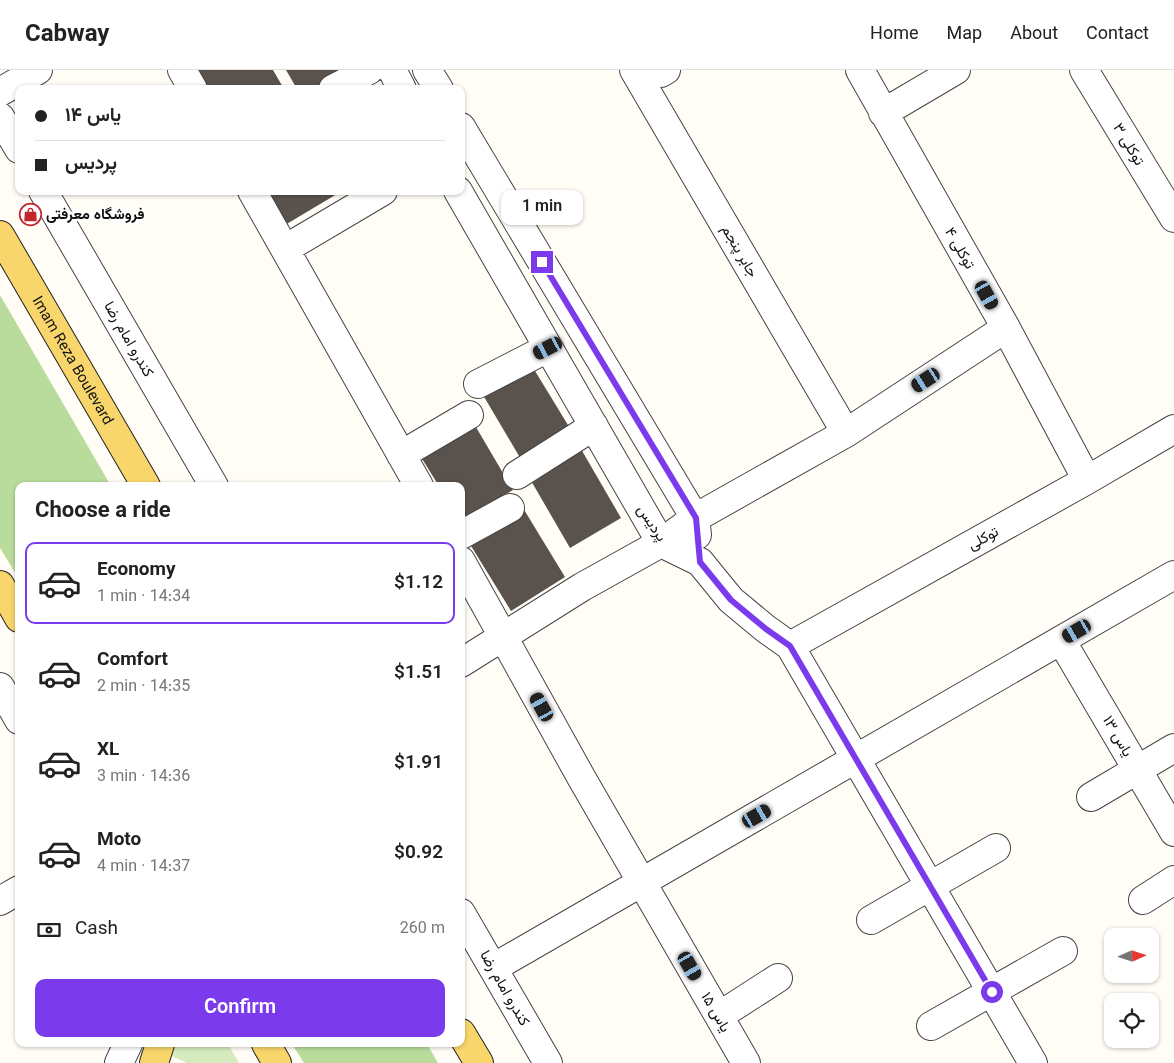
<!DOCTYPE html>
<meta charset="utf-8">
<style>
body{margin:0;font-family:Georgia,Vazirmatn,serif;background:#f6f6f6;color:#222;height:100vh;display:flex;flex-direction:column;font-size:19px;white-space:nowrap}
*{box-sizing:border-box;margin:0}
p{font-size:16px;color:#767676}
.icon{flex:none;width:28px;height:28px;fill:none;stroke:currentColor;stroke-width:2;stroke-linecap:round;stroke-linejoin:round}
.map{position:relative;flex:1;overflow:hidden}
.drawer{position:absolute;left:15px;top:412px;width:450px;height:565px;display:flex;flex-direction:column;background:#fff;border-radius:10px;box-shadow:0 1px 4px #0004}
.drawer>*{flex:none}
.banner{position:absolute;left:15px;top:15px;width:450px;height:110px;border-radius:10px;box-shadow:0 1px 4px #0004;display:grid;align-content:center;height:110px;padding:0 20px;background:#fff}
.needle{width:32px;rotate:87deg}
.buttons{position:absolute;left:1104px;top:858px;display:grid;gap:10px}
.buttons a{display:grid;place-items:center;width:55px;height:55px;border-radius:10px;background:#fff;box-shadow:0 1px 4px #0004;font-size:25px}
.end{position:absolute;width:22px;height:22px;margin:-11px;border:6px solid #7c3aed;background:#fff;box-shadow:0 0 0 2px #fff}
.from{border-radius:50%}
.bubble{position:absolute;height:35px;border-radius:10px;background:#fff;box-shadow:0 1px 4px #0004;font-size:16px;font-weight:600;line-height:35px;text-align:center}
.car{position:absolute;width:15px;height:30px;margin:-15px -8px;border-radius:6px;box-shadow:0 0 4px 1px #0007;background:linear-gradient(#222 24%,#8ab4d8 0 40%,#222 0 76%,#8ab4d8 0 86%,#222 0)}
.banner b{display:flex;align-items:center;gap:18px;height:48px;font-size:19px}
.banner b+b{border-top:1px solid #e0e0e0}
.banner i{width:12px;height:12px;background:#222}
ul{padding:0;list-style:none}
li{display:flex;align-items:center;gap:15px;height:82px;margin:0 10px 8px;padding:0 10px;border:2px solid transparent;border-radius:10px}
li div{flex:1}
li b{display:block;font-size:19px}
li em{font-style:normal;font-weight:600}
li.active{border-color:#7c3aed}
li>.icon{width:45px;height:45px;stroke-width:1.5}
h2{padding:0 20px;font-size:22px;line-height:60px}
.pay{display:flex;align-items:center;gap:12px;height:55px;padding:0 20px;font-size:19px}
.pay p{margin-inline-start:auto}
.button{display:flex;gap:10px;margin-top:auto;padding:10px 20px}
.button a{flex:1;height:58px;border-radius:10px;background:#7c3aed;color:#fff;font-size:20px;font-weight:600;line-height:58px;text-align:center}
header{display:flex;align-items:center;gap:30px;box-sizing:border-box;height:70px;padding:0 25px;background:#fff;border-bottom:1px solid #e0e0e0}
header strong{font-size:24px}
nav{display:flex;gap:28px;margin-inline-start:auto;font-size:18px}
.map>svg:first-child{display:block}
.green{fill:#d5ebbd}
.forest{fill:#b9dc9c}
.building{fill:#5a524d}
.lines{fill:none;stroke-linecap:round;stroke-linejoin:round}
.minor-casing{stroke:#444;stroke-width:30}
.major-casing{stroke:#222;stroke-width:30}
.minor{stroke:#fff;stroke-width:28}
.major{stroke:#f9d66b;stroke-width:28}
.route{stroke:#7c3aed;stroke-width:6}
.labels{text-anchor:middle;stroke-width:5;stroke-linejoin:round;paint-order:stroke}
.street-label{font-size:15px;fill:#111;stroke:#fff}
.poi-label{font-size:15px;font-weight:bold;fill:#111;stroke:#fff;text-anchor:start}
</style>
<header>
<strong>Cabway</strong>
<nav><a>Home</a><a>Map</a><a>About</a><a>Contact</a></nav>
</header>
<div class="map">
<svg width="1174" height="993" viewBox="0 0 1174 993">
<rect width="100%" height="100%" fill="#fffdf5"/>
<path class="green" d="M174,974H228L239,993H187L170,985Z"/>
<path class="forest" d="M0,225L111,416H19V509L0,478Z
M292,974H427L438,993H304Z"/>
<path class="building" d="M196,0H273L284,19H207Z
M286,0H343L312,19H297Z
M266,121H342L285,155Z
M532,296L571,360L522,391L483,325Z
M473,352L513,420L461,451V416H439L419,384Z
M581,379L621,448L570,478L530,409Z
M523,438L565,507L511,541L468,471Z"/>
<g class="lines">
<defs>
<path id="minor" d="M182,0L193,19
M392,0L402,19
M427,0L439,19
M634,0L846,363
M860,0L1006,258L1087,410
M1084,0L1174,148
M661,3L666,0
M333,19L369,0
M0,22L38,0
M883,43L956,0
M0,47L19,79
M461,57L695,448L697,465
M43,121L214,416
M252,121L419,416
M458,121L661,473L700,492L731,530L766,559L790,576L1033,993
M285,179L383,121
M478,314L548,278
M401,385L469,345
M517,405L594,356
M461,465L510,438
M461,491L581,707L746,993
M1061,570L1174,762
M790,576L1087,410L1174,359
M461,593L582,517L661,473L695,448L846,363L1006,258
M0,617L19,650
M1091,727L1174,678
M1143,830L1174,810
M0,831L19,820
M461,843L548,993
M871,850L996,778
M493,898L1174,505
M719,946L778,908
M931,956L1063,881
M119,993L128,974"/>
<g id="major">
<path id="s1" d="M0,165L146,416"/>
<path d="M0,515L19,548"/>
<path d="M461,963L479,993"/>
<path d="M266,974L277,993"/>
<path d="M154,993L160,974"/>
</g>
</defs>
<use href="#minor" class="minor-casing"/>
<use href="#major" class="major-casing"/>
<use href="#minor" class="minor"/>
<use href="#major" class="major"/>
</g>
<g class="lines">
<path class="route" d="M542,192L696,448L700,492L731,530L766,559L790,576L992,922"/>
</g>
<defs>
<symbol id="shop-ring" viewBox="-11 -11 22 22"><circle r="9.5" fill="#fff" stroke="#c4262e" stroke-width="1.5"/><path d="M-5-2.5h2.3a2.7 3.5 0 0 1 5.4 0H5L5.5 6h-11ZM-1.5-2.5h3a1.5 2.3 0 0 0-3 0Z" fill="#c4262e"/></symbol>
</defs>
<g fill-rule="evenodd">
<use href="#shop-ring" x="18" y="132" width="25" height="25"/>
</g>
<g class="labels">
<g class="street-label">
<text transform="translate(1129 74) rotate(59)" y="5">توکلی ۳</text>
<text transform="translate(960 178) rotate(60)" y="5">توکلی ۴</text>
<text transform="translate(740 181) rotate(60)" y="5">جابر پنجم</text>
<text transform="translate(129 269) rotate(60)" y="5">کندرو امام رضا</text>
<text dy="5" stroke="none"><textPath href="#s1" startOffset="145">Imam Reza Boulevard</textPath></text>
<text transform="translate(652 453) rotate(56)" y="5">پردیس</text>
<text transform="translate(983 468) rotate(-29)" y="5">توکلی</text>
<text transform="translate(1118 666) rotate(60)" y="5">یاس ۱۳</text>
<text transform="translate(505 918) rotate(60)" y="5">کندرو امام رضا</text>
<text transform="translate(716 942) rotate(60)" y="5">یاس ۱۵</text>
</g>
<g class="poi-label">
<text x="46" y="149">فروشگاه معرفتی</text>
</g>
</g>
</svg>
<div class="buttons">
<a><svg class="needle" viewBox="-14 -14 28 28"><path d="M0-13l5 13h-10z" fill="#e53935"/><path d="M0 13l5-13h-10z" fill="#767676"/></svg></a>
<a><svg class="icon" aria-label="locate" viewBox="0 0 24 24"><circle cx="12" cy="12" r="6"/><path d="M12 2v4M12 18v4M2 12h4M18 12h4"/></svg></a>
</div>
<i class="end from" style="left:992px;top:922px"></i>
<i class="end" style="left:542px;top:192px"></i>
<div class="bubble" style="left:501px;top:120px;width:82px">1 min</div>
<i class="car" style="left:987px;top:225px;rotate:151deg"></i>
<i class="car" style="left:548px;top:278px;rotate:243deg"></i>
<i class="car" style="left:926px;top:310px;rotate:237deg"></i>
<i class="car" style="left:1077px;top:561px;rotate:240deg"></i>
<i class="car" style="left:542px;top:637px;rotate:331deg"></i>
<i class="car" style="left:757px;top:746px;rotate:60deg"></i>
<i class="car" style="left:690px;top:896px;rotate:150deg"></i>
<div class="banner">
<b><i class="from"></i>یاس ۱۴</b>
<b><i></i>پردیس</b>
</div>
<section class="drawer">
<h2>Choose a ride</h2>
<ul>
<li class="active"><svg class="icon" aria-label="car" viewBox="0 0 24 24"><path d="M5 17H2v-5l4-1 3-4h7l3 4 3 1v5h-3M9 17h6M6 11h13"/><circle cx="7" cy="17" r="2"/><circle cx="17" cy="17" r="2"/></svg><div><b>Economy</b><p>1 min · 14:34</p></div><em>$1.12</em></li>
<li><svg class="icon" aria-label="car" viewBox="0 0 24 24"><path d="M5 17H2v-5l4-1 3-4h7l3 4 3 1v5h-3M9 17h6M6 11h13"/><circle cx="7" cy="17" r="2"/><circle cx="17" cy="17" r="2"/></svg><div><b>Comfort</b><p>2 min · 14:35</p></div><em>$1.51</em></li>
<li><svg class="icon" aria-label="car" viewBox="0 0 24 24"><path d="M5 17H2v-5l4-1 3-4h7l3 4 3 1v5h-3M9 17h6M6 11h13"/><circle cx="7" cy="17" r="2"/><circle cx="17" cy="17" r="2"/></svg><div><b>XL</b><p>3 min · 14:36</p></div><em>$1.91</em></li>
<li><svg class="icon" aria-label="car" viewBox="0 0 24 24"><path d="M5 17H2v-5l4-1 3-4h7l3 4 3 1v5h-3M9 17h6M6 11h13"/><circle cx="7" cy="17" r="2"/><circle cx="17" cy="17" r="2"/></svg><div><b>Moto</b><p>4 min · 14:37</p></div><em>$0.92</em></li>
</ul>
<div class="pay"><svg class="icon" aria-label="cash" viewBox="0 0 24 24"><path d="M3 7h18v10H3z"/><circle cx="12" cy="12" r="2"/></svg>Cash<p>260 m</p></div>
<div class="button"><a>Confirm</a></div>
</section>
</div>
